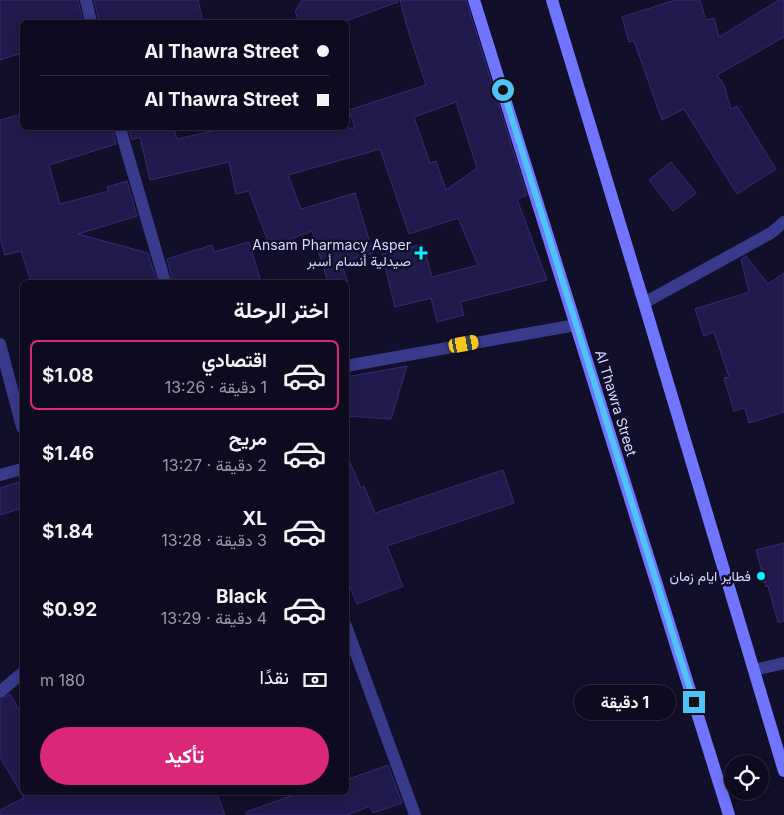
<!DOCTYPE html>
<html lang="ar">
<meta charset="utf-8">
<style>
body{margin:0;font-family:Inter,Vazirmatn,sans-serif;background:#1c192d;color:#f1f3f6;direction:rtl;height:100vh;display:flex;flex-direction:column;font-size:19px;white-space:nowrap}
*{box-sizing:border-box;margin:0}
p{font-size:16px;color:#9b9ba5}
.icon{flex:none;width:28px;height:28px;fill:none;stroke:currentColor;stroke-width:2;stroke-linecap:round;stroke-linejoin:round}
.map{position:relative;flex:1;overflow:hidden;direction:ltr}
.panel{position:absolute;left:20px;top:280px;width:329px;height:515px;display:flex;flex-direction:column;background:#0e0b20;border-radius:8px;box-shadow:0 2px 12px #0003,0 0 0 1px #2e2b3e;direction:rtl}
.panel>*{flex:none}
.banner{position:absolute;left:20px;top:20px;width:329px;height:110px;border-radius:8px;box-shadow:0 2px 12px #0003,0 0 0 1px #2e2b3e;direction:rtl;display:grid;align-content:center;height:110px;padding:0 20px;background:#0e0b20}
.controls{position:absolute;left:724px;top:755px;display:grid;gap:10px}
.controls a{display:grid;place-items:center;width:45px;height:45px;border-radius:50%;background:#0e0b20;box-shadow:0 2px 12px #0003,0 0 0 1px #2e2b3e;font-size:25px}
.end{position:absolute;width:22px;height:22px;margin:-11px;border:6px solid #4fc3f7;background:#111;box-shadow:0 0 0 2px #111}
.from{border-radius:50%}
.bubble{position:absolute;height:35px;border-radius:18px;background:#0e0b20;box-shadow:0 2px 12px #0003,0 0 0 1px #2e2b3e;font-size:16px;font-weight:700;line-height:35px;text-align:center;direction:rtl}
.car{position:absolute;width:15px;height:30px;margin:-15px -8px;border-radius:6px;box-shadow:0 0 4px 1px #0007;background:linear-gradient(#f5c518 24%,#345 0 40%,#f5c518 0 76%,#345 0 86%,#f5c518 0)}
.banner b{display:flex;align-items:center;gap:18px;height:48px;font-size:19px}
.banner b+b{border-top:1px solid #2e2b3e}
.banner i{width:12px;height:12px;background:#f1f3f6}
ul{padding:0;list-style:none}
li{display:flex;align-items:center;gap:15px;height:70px;margin:0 10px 8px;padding:0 10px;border:2px solid transparent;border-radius:8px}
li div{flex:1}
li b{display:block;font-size:19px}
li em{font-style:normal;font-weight:700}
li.on{border-color:#db2777}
li>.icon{width:45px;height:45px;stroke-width:1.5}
h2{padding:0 20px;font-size:22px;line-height:60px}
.pay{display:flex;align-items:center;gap:12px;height:55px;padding:0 20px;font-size:19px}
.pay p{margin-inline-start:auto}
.button{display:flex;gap:10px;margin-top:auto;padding:10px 20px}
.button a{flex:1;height:58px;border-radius:30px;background:#db2777;color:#fff;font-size:20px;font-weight:700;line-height:58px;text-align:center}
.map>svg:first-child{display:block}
.building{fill:#211a4c;stroke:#362b79;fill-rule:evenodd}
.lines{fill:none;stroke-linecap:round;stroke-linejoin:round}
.minor{stroke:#383a8b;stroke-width:12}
.secondary{stroke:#6f75ff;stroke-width:12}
.route{stroke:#4fc3f7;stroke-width:6}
.poi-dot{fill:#04f6ff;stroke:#120f2a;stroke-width:2}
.labels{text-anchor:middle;stroke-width:5;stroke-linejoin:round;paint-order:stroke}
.poi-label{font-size:14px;fill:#dad8ff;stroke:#120f2a;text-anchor:end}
.street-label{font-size:14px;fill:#dad8ff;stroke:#120f2a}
</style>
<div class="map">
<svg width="784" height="815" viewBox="0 0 784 815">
<rect width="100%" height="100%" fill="#120f2a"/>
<path class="building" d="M0,0H78L83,22H22V53L0,60Z
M94,0H198L203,22H99Z
M302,0H398V2L343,22H299L295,11Z
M400,0H466L527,195L517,199L547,280L460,302L464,315L437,322L431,298L395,307L382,254L423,244L432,277L478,265L458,218L409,234L380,149L288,175L301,209L355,193L373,253L341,263L348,282H328L312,231L270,247L249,191L236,194L229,162L150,180L140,137L132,140L128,128H174L177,139L226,128H355L349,110L426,85L408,30ZM456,102L477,168L446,190L436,161L430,163L414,117Z
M675,0H700L706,20L714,18L719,37L779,0H784V37L717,75L724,85L731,109L737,106L776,169L737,194L684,109L662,120L634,41L629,42L622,17Z
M22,114V128H112L116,144L49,165L60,204L109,191L107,187L127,181L137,216L78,234L148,253L157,282H31L21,251L5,255L0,238V120Z
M671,162L696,193L673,211L649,180Z
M249,242L261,282H173L167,259L212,245L214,252Z
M746,256L768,284L784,273V412L749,423L745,408L734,411L724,378L729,377L714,332L704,336L695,309L749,292L741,259Z
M407,366L391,419L346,416V377Z
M346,453L361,488L364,486L375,513L503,470L514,503L387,546L403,586L357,604L346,577Z
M22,481V508L0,515V488Z
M784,543V621L778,622L768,586L766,587L756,550Z
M10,694L22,715V792H216L225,815H0V810L24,798L0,757V700Z
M388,765L402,803L373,813L370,806L348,815H246V812L302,792H346V780Z"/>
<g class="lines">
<path class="minor" d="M86,0L91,22
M120,128L165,282
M644,303L771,233L784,222
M0,344L22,427
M346,366L576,325
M0,475L22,469
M346,626L415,815
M754,670L784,663
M0,692L22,673"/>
<path class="secondary" d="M474,0L729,815
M552,0L644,303L784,771"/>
</g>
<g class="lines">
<path class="route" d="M503,90L694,702"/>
</g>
<g class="poi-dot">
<path d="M418.5 245.5h5v5h5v5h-5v5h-5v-5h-5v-5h5z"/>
<circle cx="761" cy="576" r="5"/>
</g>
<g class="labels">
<g class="poi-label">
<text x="411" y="250">Ansam Pharmacy Asper<tspan x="411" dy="16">صيدلية أنسام أسبر</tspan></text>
<text x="751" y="581">فطاير ايام زمان</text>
</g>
<g class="street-label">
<text transform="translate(616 403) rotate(73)" y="5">Al Thawra Street</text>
</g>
</g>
</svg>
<div class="controls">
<a><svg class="icon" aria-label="locate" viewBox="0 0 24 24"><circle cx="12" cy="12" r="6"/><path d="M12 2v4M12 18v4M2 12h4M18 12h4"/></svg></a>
</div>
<i class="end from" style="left:503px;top:90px"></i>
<i class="end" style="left:694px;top:702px"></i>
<div class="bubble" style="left:574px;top:685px;width:102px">1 دقيقة</div>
<i class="car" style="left:464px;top:344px;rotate:80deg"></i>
<div class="banner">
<b><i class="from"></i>Al Thawra Street</b>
<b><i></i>Al Thawra Street</b>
</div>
<section class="panel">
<h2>اختر الرحلة</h2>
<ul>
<li class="on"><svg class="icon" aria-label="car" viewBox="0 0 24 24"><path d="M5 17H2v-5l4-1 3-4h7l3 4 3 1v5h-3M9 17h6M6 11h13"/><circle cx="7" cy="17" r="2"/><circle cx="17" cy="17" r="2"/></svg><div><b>اقتصادي</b><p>1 دقيقة · 13:26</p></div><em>$1.08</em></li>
<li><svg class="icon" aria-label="car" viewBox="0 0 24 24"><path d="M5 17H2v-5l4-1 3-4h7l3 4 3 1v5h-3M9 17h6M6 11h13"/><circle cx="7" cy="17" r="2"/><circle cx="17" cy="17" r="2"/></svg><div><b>مريح</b><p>2 دقيقة · 13:27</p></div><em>$1.46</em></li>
<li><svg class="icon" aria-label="car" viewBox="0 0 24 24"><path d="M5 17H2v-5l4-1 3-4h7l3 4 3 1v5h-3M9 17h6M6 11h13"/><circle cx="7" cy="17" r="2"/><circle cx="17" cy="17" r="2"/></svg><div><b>XL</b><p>3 دقيقة · 13:28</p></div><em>$1.84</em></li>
<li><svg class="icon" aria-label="car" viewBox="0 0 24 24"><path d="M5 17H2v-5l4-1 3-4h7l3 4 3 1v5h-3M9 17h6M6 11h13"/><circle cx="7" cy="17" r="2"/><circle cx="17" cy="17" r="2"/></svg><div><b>Black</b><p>4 دقيقة · 13:29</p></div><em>$0.92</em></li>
</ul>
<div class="pay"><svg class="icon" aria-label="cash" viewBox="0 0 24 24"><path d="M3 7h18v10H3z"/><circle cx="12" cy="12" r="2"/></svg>نقدًا<p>180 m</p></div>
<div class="button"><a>تأكيد</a></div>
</section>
</div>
